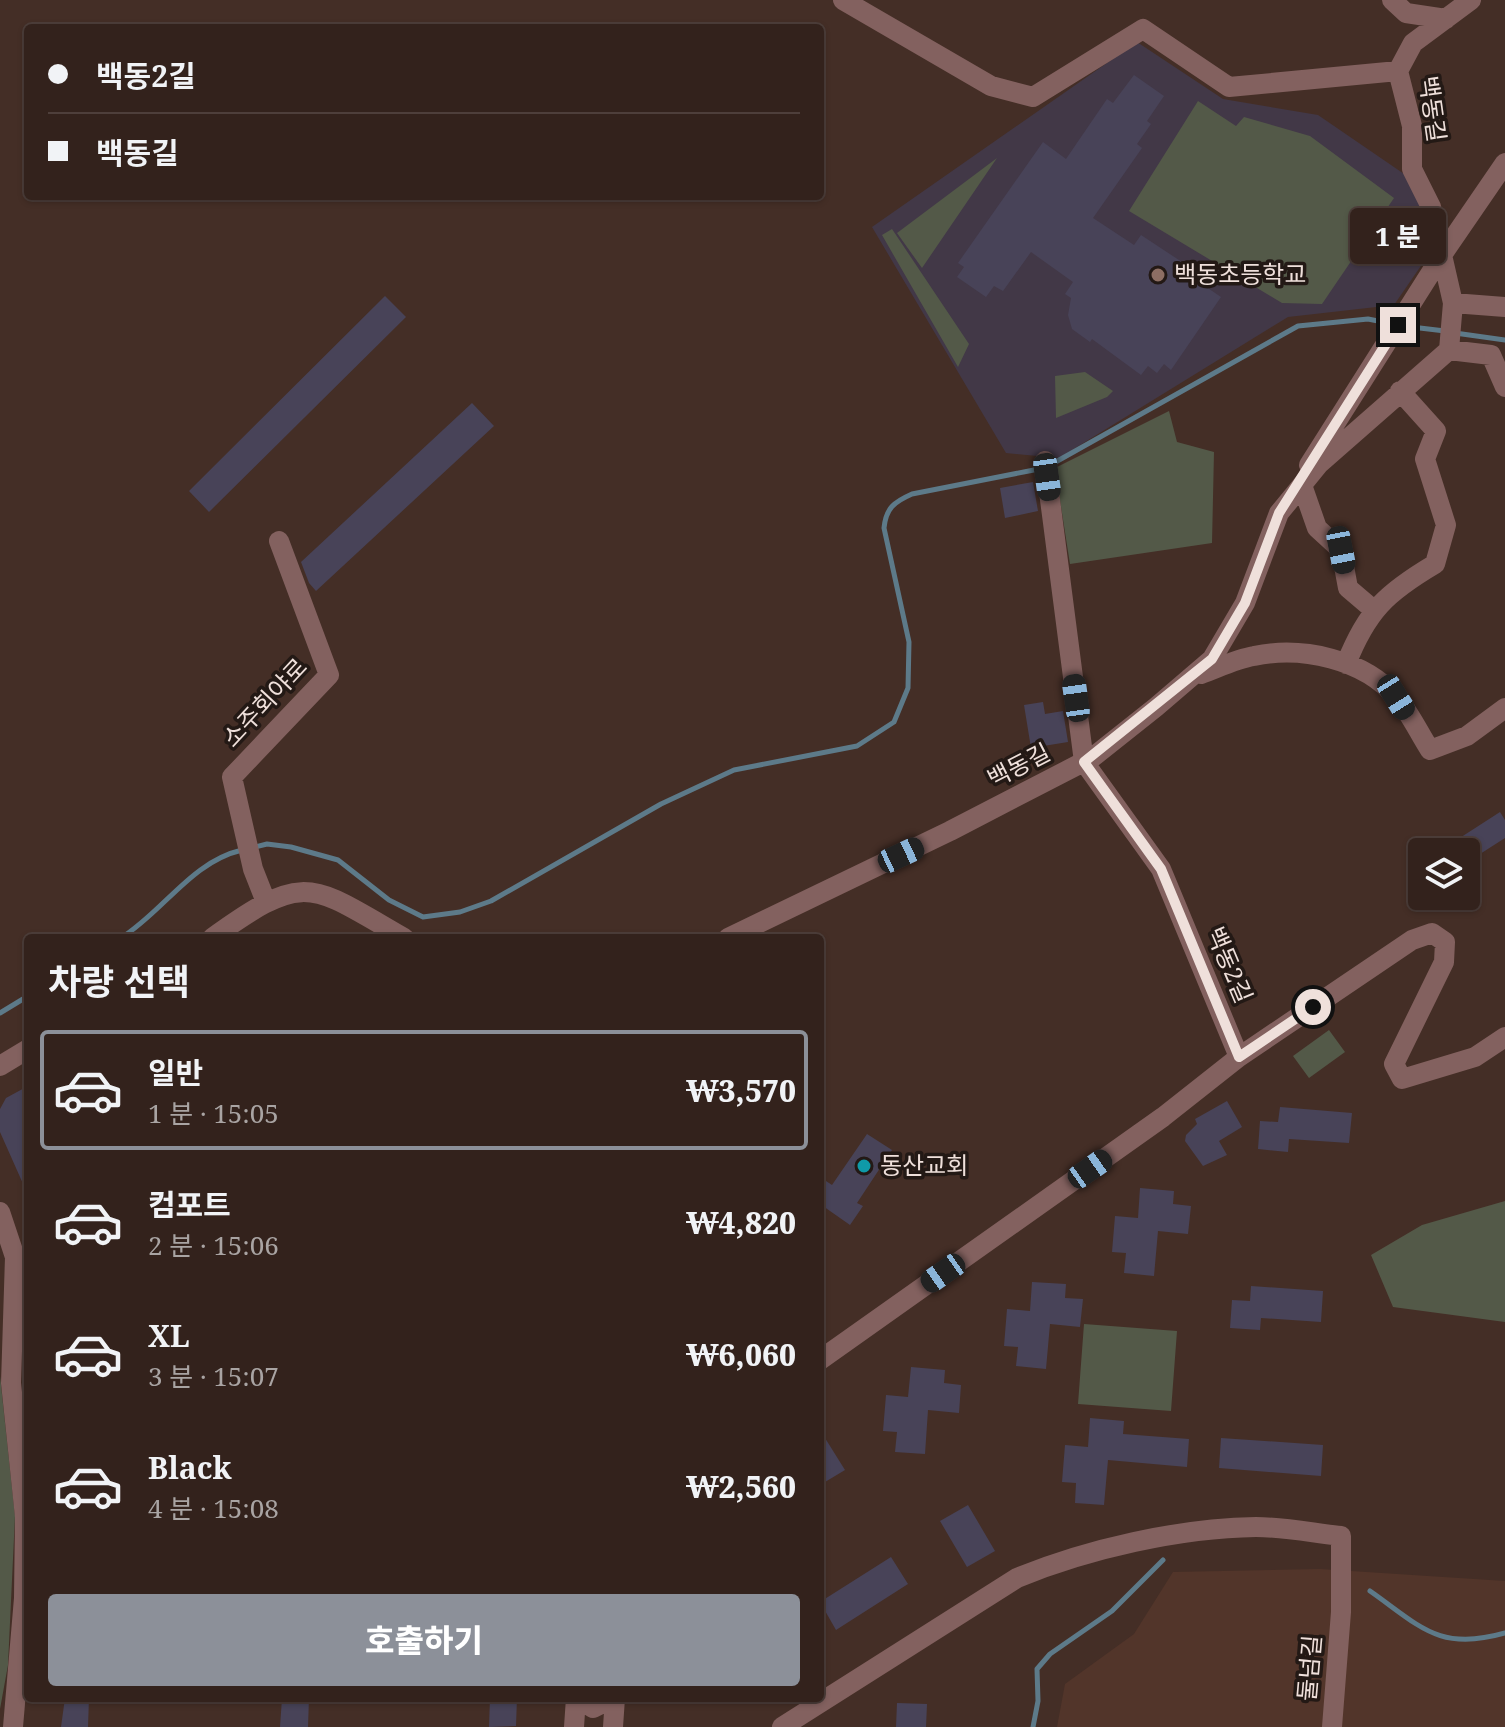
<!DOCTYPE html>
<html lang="ko">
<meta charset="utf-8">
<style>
body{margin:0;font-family:"Noto Serif","Noto Sans KR",serif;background:#3e2f29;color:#f1f3f6;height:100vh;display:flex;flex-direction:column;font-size:30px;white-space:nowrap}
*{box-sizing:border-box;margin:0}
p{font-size:26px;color:#a9a4a3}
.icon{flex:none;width:44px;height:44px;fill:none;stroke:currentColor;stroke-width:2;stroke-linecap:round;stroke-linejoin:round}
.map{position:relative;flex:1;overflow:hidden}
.panel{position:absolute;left:24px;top:934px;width:800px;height:768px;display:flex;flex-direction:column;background:#33221c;border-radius:8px;box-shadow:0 2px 6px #0004,0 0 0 2px #4e3f3b}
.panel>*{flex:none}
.top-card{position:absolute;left:24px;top:24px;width:800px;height:176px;border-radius:8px;box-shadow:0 2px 6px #0004,0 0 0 2px #4e3f3b;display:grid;align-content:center;height:176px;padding:0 24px;background:#33221c}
.fabs{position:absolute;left:1408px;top:838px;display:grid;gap:16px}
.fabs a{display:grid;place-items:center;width:72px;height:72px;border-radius:8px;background:#33221c;box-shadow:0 2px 6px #0004,0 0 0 2px #4e3f3b;font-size:40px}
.end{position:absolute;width:36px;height:36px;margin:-18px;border:10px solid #efe0db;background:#111;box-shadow:0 0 0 4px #111}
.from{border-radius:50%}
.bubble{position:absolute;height:56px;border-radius:8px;background:#33221c;box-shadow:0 2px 6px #0004,0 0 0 2px #4e3f3b;font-size:26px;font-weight:800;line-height:56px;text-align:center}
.car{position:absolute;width:24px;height:48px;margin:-24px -12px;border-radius:10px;box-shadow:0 0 6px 2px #0007;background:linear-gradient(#222 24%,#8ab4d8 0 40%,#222 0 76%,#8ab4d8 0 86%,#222 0)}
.top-card b{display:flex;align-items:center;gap:28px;height:76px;font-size:30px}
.top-card b+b{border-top:2px solid #4e3f3b}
.top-card i{width:20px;height:20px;background:#f1f3f6}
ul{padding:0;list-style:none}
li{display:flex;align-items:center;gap:24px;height:120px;margin:0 16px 12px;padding:0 8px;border:4px solid transparent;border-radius:8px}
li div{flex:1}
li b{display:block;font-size:30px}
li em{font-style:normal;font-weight:800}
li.current{border-color:#8c9099}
li>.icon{width:72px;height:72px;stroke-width:1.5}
h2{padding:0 24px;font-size:36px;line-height:96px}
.cta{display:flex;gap:16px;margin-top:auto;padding:16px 24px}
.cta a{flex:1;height:92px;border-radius:8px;background:#8c9099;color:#fff;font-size:32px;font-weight:800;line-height:92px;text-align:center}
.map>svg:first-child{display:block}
.built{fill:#52352a}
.education{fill:#423847}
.green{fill:#535948}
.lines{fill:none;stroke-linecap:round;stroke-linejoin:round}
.stream{stroke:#5d7a89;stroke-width:5}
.building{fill:#484358}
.minor{stroke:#83615f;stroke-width:20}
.route{stroke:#efe0db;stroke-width:10}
.education-dot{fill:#8d6e63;stroke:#231915;stroke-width:3}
.culture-dot{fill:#0f9aa8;stroke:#231915;stroke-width:3}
.labels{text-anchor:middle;stroke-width:7;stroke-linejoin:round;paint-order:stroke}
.street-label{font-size:24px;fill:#efe0db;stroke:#231915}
.poi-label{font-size:24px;fill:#efe0db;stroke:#231915;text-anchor:start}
</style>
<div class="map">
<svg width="1505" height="1727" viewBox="0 0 1505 1727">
<rect width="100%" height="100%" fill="#442e26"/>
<path class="built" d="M1320,1569L1505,1581V1727H1057L1065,1684L1134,1634L1173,1572Z"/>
<path class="education" d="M1137,42L1223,99L1318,115L1410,178L1436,244L1394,305L1288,317L1059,458L1006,453L872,227Z"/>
<path class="green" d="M1198,101L1236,126L1244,117L1310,136L1394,198L1322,304L1282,303L1129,211Z
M997,158L922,268L897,233Z
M892,229L969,344L958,367L882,235Z
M1085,372L1113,391L1107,397L1056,418L1055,376Z
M1169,411L1177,442L1214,452L1212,543L1070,564L1055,468Z
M1329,1030L1345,1052L1309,1078L1293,1056Z
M1505,1201V1322L1393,1307L1371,1255L1422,1225Z
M1084,1324L1177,1331L1171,1411L1078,1404Z
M0,1376L15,1516L8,1665L0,1709Z"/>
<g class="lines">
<path class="stream" d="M1403,326L1445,331
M1455,333L1505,340
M1052,464L1298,326L1368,319L1393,324
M251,848L267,844L291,847L338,860L389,900L423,917L460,912L491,901L661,804L734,770L857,746L894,722L908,688L909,642L884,528C886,508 894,502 912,494L1039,469
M121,938C164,911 191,862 242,850
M0,1013L28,996
M1370,1591C1420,1626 1439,1652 1505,1633
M1033,1727L1038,1701L1037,1669L1050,1654L1112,1611L1163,1560"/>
</g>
<path class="building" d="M1134,75L1164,96L1147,121L1151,124L1137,144L1142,148L1093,218L1134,245L1141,235L1185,264L1181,270L1221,297L1171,370L1164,364L1157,373L1148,366L1141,375L1092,339L1090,342L1072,329L1068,315L1071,298L1065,294L1073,282L1031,252L1003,291L994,286L986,297L957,277L964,267L958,263L1043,142L1066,159L1107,99L1113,103Z
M385,296L406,317L209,512L189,491Z
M472,403L494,426L316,591L309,583L301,562Z
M1033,482L1038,511L1005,518L1000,488Z
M1043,702L1045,714L1063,711L1068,742L1031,748L1024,705Z
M1500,812L1505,820V838L1466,863V852H1438Z
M28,1086V1195L0,1132V1109L6,1098Z
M1227,1101L1242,1127L1219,1141L1227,1155L1203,1166L1185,1141L1186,1135L1197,1124L1195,1119Z
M1280,1107L1352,1113L1349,1143L1289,1139L1288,1152L1258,1149L1260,1121L1278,1122Z
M867,1134L892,1150L857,1203L863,1206L850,1225L820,1204V1189L826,1181L832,1185Z
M1140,1188L1174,1191L1173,1204L1191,1206L1188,1234L1158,1231L1154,1276L1124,1273L1126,1253L1112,1252L1115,1216L1138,1218Z
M1032,1282L1066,1284L1065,1298L1083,1299L1080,1327L1050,1324L1046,1369L1016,1366L1018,1347L1004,1346L1007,1309L1030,1311Z
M1251,1286L1323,1291L1321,1322L1261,1318L1260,1330L1230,1328L1232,1300L1250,1301Z
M911,1367L945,1370L944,1383L961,1385L959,1413L928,1410L925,1454L895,1452L897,1432L883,1431L886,1395L908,1397Z
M1090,1418L1124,1421L1123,1434L1189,1439L1187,1467L1108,1460L1104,1505L1075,1503L1076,1483L1062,1482L1065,1445L1088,1447Z
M820,1430L845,1470L820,1485Z
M1221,1438L1323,1445L1321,1476L1219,1468Z
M968,1505L995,1551L967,1567L940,1521Z
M891,1557L908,1584L836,1630L820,1602Z
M65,1698H89L88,1727H61Z
M282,1698H309L308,1727H280Z
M490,1698H517L516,1726L489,1727Z
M897,1703L927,1704L926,1727H896Z"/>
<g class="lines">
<path class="minor" d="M843,0L991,86L1033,97L1143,29L1229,87L1398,71
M1392,0L1406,13L1446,19
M1453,303L1505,307
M1449,350L1491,355L1505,387
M1045,461L1084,762L1161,869L1239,1057L1412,940L1432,933L1445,942L1444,962L1394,1064L1402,1079L1475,1057L1505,1037
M1309,465L1444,252L1505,163
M1302,485L1317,528L1341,550L1348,588L1375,611
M1346,664C1367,611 1386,593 1435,564L1446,525L1425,459L1436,431L1400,391
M1201,674C1218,668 1236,659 1254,656C1302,646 1364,659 1397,698C1410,713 1419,733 1430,750L1467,736L1505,708
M266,902L253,869L232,777L329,675L279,541
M212,938C306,870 310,884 404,938
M728,938L950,831L1093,757L1156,707L1212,659L1245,603L1279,513L1302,485L1319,464L1449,350L1453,303L1431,207L1412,169V126L1398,71L1413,43L1471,0
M0,1066L28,1049
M0,1212L15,1257L11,1383L25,1517L24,1598L13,1727
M820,1360L1163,1117L1239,1057
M577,1698L593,1708L613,1698
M574,1727L576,1698
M613,1727L615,1698
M782,1727L1017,1578C1087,1549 1180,1528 1256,1527C1284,1527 1313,1533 1341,1536V1612L1332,1727"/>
</g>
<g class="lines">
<path class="route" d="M1313,1007L1239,1057L1161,869L1084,762L1212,659L1245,603L1279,513L1398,325"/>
</g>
<circle class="education-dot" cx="1158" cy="275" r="8"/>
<circle class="culture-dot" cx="864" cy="1166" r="8"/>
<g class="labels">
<g class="street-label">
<text transform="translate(1432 109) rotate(82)" y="8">백동길</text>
<text transform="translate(265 703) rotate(-47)" y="8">소주회야로</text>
<text transform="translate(1019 766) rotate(-27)" y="8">백동길</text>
<text transform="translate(1229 965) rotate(67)" y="8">백동2길</text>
<text transform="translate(1310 1668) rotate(-85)" y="8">둘넘길</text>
</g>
<g class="poi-label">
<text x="1174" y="283">백동초등학교</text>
<text x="880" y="1174">동산교회</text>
</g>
</g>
</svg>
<div class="fabs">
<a><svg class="icon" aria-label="layers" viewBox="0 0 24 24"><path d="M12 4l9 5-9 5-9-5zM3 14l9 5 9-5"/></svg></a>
</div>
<i class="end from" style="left:1313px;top:1007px"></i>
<i class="end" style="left:1398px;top:325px"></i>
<div class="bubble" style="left:1350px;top:208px;width:96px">1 분</div>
<i class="car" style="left:1047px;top:477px;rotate:172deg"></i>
<i class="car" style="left:1341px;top:550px;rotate:169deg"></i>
<i class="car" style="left:1396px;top:697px;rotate:148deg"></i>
<i class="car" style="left:1076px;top:698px;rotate:352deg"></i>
<i class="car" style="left:901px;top:855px;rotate:65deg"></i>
<i class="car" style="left:1090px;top:1169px;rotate:55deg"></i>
<i class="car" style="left:943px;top:1273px;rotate:235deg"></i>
<div class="top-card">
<b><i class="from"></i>백동2길</b>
<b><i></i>백동길</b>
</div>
<section class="panel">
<h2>차량 선택</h2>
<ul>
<li class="current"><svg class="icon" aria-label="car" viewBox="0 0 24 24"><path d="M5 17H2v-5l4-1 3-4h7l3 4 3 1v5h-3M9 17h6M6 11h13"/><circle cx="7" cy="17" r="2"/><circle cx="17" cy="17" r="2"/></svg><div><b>일반</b><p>1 분 · 15:05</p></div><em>₩3,570</em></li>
<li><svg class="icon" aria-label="car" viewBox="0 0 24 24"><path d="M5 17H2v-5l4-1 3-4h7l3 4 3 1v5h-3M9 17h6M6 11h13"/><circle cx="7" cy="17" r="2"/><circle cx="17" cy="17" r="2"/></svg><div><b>컴포트</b><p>2 분 · 15:06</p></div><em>₩4,820</em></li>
<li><svg class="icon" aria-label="car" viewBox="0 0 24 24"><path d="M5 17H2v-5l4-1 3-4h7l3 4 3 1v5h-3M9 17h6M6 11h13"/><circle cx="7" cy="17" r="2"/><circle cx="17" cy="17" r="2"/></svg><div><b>XL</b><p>3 분 · 15:07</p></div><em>₩6,060</em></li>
<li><svg class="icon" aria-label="car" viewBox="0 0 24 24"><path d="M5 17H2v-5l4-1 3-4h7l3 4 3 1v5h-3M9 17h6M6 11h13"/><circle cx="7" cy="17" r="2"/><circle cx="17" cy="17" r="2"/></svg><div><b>Black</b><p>4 분 · 15:08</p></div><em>₩2,560</em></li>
</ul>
<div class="cta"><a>호출하기</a></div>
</section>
</div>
